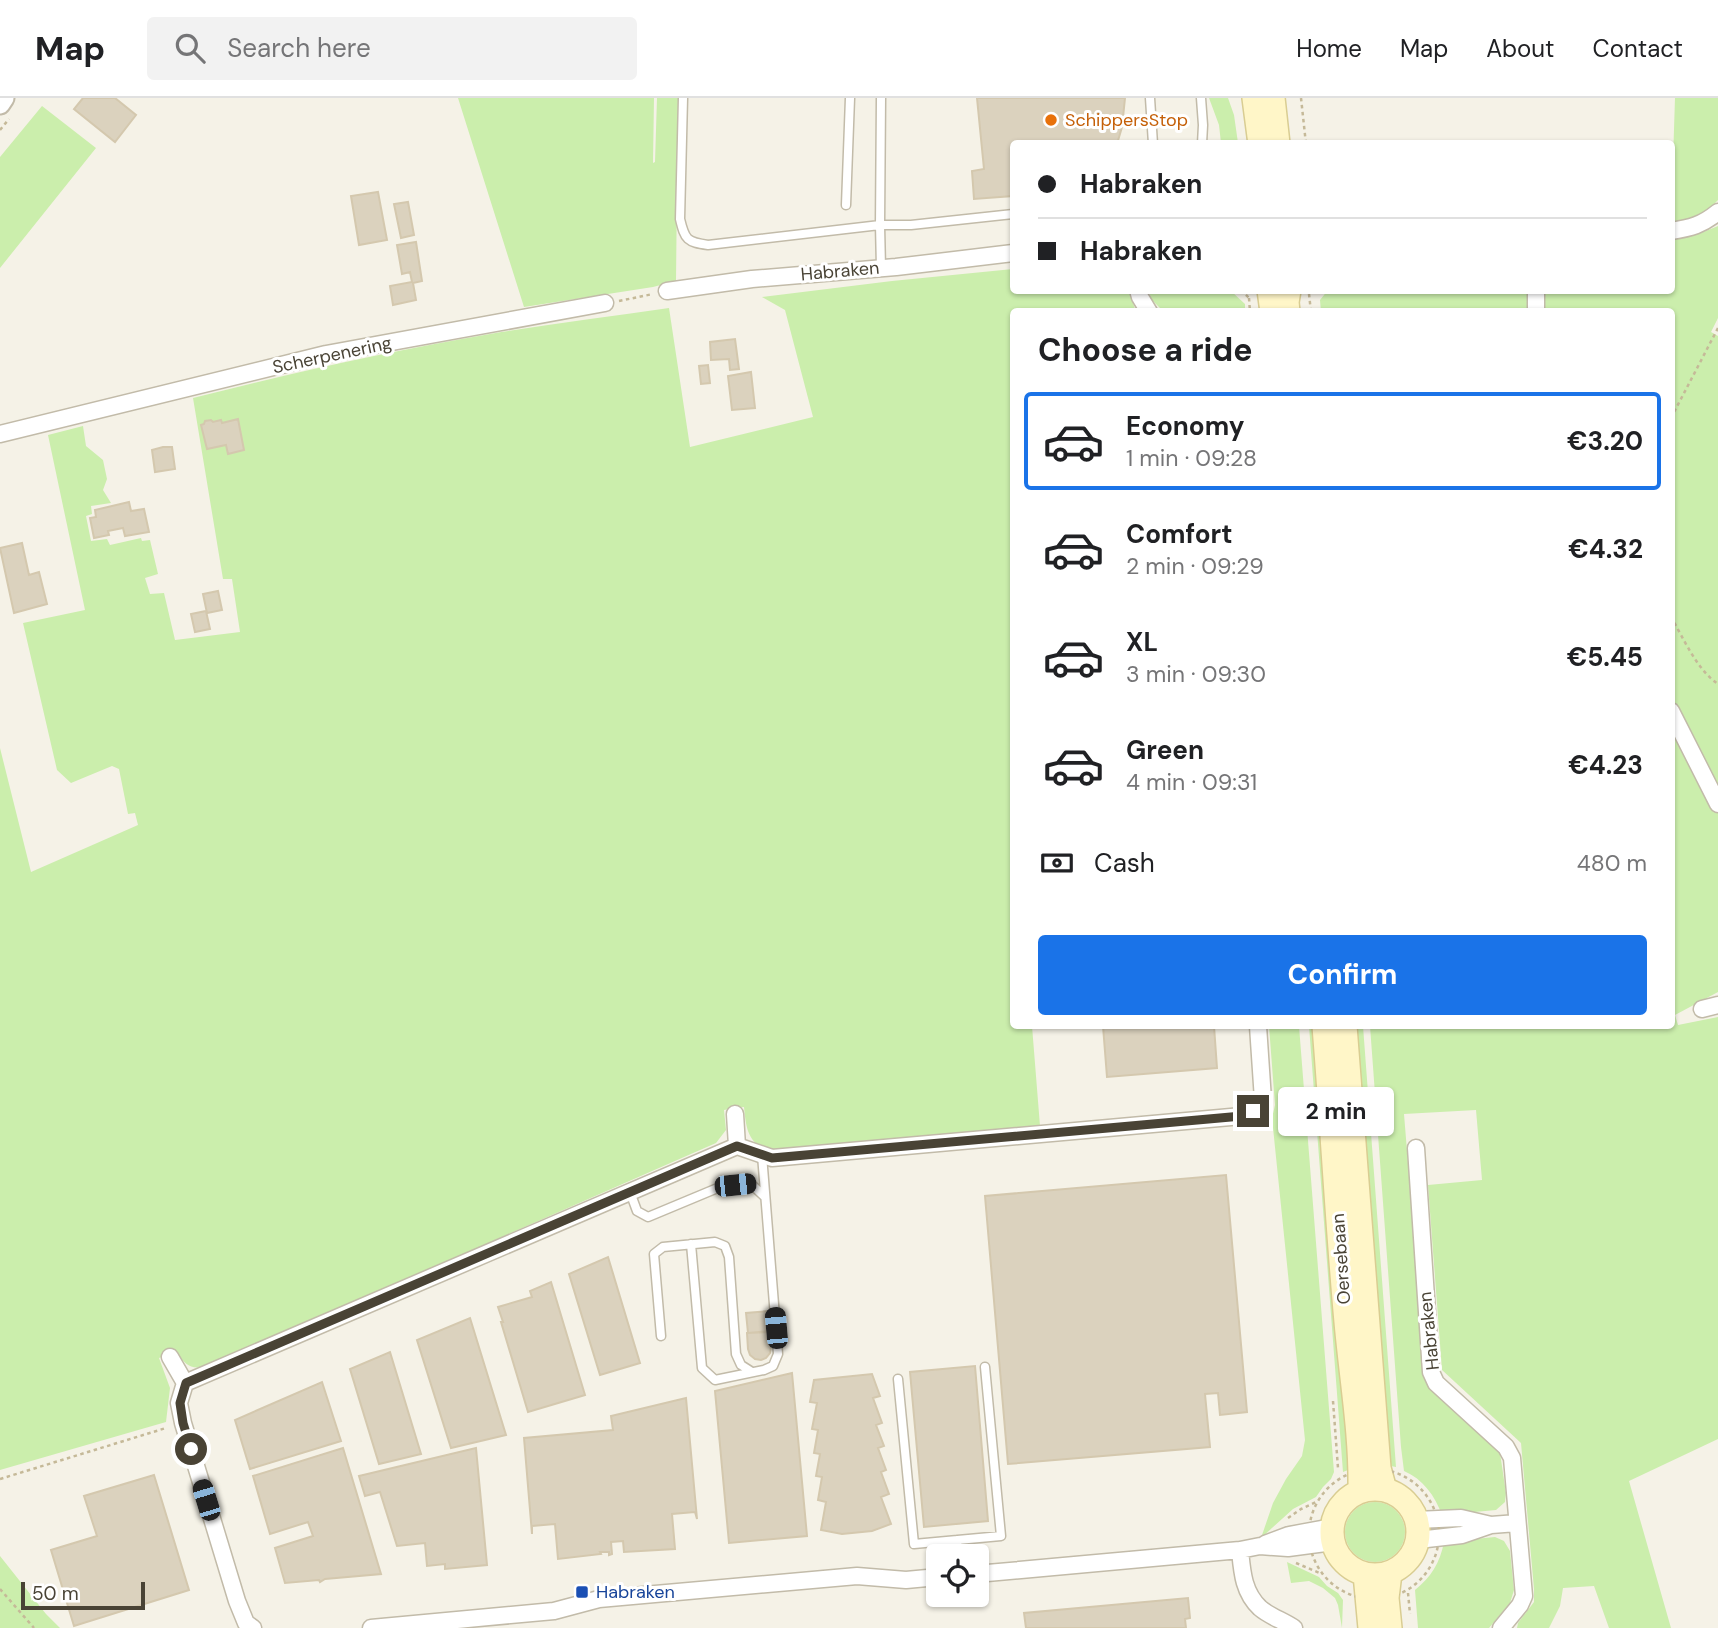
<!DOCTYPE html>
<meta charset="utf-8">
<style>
body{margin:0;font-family:"DM Sans",sans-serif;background:#f2f2f2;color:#202124;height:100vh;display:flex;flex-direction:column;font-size:26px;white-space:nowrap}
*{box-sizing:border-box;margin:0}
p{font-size:23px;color:#757577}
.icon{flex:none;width:38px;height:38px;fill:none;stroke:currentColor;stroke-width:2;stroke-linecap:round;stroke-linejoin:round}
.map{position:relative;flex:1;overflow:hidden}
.drawer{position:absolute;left:1010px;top:210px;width:665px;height:721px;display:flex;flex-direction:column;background:#fff;border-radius:7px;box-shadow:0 2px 5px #0004}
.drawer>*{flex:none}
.banner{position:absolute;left:1010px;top:42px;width:665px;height:154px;border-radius:7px;box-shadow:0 2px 5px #0004;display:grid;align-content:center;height:154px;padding:0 28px;background:#fff}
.tools{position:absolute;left:926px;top:1446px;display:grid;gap:14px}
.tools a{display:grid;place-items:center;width:63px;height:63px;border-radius:7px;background:#fff;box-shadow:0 2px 5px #0004;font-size:35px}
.scale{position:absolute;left:21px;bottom:18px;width:124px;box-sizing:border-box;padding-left:7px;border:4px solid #494335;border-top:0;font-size:19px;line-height:24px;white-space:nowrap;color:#494335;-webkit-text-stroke:5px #fff;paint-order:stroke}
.end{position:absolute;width:32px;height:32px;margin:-16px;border:9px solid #494335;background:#fff;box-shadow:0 0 0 4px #fff}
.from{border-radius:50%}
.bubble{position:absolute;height:49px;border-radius:7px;background:#fff;box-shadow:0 2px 5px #0004;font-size:23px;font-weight:700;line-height:49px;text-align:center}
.car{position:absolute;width:21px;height:42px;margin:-21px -10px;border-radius:9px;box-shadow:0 0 5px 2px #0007;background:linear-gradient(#222 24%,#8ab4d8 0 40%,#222 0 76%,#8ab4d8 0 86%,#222 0)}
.banner b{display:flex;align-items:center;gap:24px;height:66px;font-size:26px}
.banner b+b{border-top:2px solid #e0e0e0}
.banner i{width:18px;height:18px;background:#202124}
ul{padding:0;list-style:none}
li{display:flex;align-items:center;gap:21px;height:98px;margin:0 14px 10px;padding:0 14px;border:4px solid transparent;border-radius:7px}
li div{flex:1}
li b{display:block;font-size:26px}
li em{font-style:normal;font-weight:700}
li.on{border-color:#1a73e8}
li>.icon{width:63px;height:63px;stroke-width:1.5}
h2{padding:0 28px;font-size:32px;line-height:84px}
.pay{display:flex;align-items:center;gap:18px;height:77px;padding:0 28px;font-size:26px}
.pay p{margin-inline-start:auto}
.cta{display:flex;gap:14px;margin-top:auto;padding:14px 28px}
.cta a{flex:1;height:80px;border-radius:7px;background:#1a73e8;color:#fff;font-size:28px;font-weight:700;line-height:80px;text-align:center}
header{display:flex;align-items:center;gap:42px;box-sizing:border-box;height:98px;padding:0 35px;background:#fff;border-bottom:2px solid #e0e0e0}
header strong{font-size:33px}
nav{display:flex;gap:38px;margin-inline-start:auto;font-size:24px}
.search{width:490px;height:63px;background:#f2f2f2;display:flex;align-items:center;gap:18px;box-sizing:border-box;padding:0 24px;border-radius:7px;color:#757577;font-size:26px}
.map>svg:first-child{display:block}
.green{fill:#cbeeac}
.building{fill:#dbd2be;stroke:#d4c8ae;stroke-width:2}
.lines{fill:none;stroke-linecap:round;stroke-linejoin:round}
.service-casing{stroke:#c2bba9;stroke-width:11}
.minor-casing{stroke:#c2bba9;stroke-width:19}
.tertiary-casing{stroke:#c2bba9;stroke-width:23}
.secondary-casing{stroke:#d9cd92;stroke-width:26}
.path{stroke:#c5b998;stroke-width:2.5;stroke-dasharray:3.5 3.5;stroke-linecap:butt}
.service{stroke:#fff;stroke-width:8}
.minor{stroke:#fff;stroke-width:16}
.tertiary{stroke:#fff;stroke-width:19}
.secondary{stroke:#fff6c8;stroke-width:23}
.route{stroke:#494335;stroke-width:9}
.food-dot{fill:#e8710a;stroke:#fff;stroke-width:2.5}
.transit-dot{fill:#1a4fb4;stroke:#fff;stroke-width:2.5}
.labels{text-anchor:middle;stroke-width:6;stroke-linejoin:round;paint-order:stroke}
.food-label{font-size:18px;fill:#c56008;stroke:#fff;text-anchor:start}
.street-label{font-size:18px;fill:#494335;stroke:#fff}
.transit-label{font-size:18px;fill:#164399;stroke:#fff;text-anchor:start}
</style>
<header>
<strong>Map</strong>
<div class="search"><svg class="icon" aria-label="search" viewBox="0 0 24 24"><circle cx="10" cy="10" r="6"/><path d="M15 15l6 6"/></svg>Search here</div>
<nav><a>Home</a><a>Map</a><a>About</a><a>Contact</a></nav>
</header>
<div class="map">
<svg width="1718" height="1530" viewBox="0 0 1718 1530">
<rect width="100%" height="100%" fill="#f5f2e7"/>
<path class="green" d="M458,0H654L653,65L655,64L657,0H678L676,183L653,189L524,209Z
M1209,0H1228L1234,17L1238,45H1221L1219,27Z
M1675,0H1718V102C1706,115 1689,123 1671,125Z
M42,8L96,50L0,170V59Z
M1718,128V220L1711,234L1718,238V894L1675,917L1678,927L1718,919V1341L1629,1383L1671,1530H1609L1594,1488L1563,1490L1560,1508L1549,1530H1517L1518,1525L1534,1504V1491L1521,1345L1442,1272L1428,1087L1482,1082L1476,1012L1404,1016L1424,1262L1494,1345L1500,1355L1506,1395L1505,1404L1496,1412L1442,1417C1435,1398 1423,1381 1404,1373L1401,1349L1370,928H1671V214H1321L1320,202L1328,192H1671V140L1701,135Z
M1013,171V192L1129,193L1135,211L1138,213L1013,214V928H1032L1040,1028L768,1052C747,1045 746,1028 744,1009L724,1012L726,1032L716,1045L208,1268C190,1272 187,1268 176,1254L159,1260L170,1290L166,1324L0,1372V650L31,774L138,727L135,715L128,716L119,671L112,668L71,685L57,672L23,525L85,512L48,337L83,328L86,348L103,362L107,381L103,392L111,405L91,408L92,416L86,418L91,443L107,441L110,447L141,440L142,443L150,442L158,476L145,480L150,496L164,495L175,542L240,534L232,481H223L193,300C291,275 390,253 490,236C549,226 609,219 669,210L690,349L813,319L785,212L762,199L892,183Z
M1149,193H1231L1245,206V213H1163L1151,201Z
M1269,928H1299L1334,1374L1331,1381L1323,1389L1316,1399L1293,1411L1261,1440L1273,1405L1286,1381L1302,1358L1305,1342L1272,1020L1275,1007Z
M1309,928H1321L1358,1368L1343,1374Z
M1352,928H1363L1396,1369L1385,1367Z
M1345 1434a30 30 0 1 1 60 0a30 30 0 1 1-60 0Z
M1495,1439L1504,1443L1510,1453L1514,1492L1510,1505L1489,1530H1418L1415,1492C1431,1479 1440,1465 1444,1444Z
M0,1458L46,1516L60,1530H0Z
M1287,1464L1319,1479L1327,1488L1338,1495L1343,1502L1342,1530L1338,1507L1335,1500L1323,1490L1309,1483L1291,1485Z"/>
<path class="building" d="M83,0H115L136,17L115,44L74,11Z
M977,0H1125L1122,29L1117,46H1013V98L974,101L972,73L984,71Z
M378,94L387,142L359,147L351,98Z
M408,104L414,137L401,140L394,106Z
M416,144L422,183L413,185L416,202L393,207L390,188L412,184L410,174L402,176L397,147Z
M735,241L739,271L730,272L729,261L711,262L710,244Z
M708,267L710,285L701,286L699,268Z
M751,274L755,310L732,312L728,278Z
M238,321L244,352L228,356L226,347L207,351L201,327L204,326L205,323L211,322L213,324L221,322L222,325Z
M163,349H172L175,371L155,374L152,352Z
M129,404L131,413L144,411L149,434L125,438L123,430L108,433L109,437L94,440L90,420L96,419L95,412Z
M22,445L29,477L39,474L47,506L14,515L0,450Z
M218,493L222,512L207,515L203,496Z
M206,513L210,531L195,534L191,516Z
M1103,928H1214L1217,970L1107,979Z
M1226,1077L1247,1314L1220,1317L1218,1295L1205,1296L1210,1349L1008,1366L985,1098Z
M608,1159L640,1265L600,1277L569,1176Z
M551,1184L585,1297L528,1314L501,1224H503L498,1209L532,1199L530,1193Z
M769,1213L770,1233L748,1235L746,1215Z
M470,1220L506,1337L451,1350L417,1242Z
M769,1234L771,1249L770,1255L766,1260L761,1262L755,1261L750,1257L748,1251L747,1235Z
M390,1254L421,1356L379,1366L350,1271Z
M975,1268L988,1423L924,1429L910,1274Z
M792,1275L807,1438L729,1445L715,1293Z
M872,1276L880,1298L873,1300L882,1325L876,1327L884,1348L878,1350L886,1372L881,1374L889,1396L881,1399L891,1426L872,1433L842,1436L821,1432L826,1404L818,1402L822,1379L816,1378L820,1356L814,1355L818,1332L812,1331L817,1305L810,1304L814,1282Z
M322,1284L341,1343L250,1371L235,1322Z
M686,1300L697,1421L695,1414L672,1416L675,1451L624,1454L623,1443L611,1444L612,1456L609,1457V1454H600L601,1456L558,1461L555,1426L532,1428V1436L524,1340L613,1332L611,1318Z
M343,1350L381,1476L325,1481L320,1484L319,1482L285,1485L275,1450L313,1438L308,1424L270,1436L253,1378Z
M476,1350L487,1467L445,1471V1466L427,1468L425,1445L397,1448L380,1394L365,1398L359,1378Z
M154,1377L189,1492L74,1528L51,1452L97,1438L84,1398Z
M1188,1500L1190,1520L1185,1521L1186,1530H1026L1024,1515Z"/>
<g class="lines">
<defs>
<path id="service" d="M683,0L680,121C685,142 687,144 708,147L880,127H911L1013,116
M1150,0L1153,46
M1201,0L1203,27L1202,46
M846,107L850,0
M881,170L880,127L881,0
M630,1094L637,1113L648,1119L720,1089L750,1085L765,1099
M691,1146L702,1270L715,1282L764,1272L773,1268L778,1256L762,1057
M661,1238L654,1156L663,1149L715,1144L725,1148L729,1159L736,1256L741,1267L752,1274
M898,1281L914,1446L1001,1438L985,1269
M957,1442L958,1458"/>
<path id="minor" d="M1671,133C1691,130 1702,127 1718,114
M1138,192L1140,199L1149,214
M667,193L752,181L896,169L1013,155
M1536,214V192
M0,336L326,256L605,205
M1671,613L1718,706
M1702,911L1718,907
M735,1016L737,1048
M1416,1050L1431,1274L1436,1285L1506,1349L1512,1360L1524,1498L1520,1507L1501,1530
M170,1259L185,1285
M1416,1422L1461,1420L1491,1427
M1418,1442L1462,1437L1491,1427L1517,1425
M1265,1446L1289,1437L1332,1429
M1240,1452C1242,1473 1243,1494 1260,1510C1269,1518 1284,1523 1294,1530
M976,1476L1240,1452L1260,1448L1288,1450L1333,1444
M253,1530L246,1525L237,1503L183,1325L179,1305L185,1285L737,1048L772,1060L1242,1018L1253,1013L1263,1002L1258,928
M371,1530L554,1513L599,1501L857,1478L906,1482L938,1479"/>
<path id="tertiary" d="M0,6L4,0"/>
<path id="secondary" d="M1254,0L1260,46
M1273,0L1278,46
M1269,192L1272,214
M1288,214L1287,204L1289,192
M1324,928C1332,1026 1337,1125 1346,1224C1351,1280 1361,1336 1360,1393
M1345,928L1379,1370L1385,1392
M1332 1434a43 43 0 1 1 86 0a43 43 0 1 1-86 0Z
M1390,1475L1387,1500L1390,1530
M1365,1476L1370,1530"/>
</defs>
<use href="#service" class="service-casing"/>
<use href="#minor" class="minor-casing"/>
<use href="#tertiary" class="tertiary-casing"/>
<use href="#secondary" class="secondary-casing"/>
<path class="path" d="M1301,0L1306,46
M0,32L9,21
M1241,192L1249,200
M1309,196L1311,214
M1249,200L1250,214
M619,203L653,196
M1671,320L1718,230
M1671,519C1684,541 1697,572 1718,586
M1333,1303L1338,1370
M1309 1436a65 65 0 1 1 130 0a65 65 0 1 1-130 0Z
M0,1381L166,1330
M1288,1420L1301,1411L1316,1404
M1296,1465L1322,1476
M0,1491L34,1530
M1408,1495L1410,1516"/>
<use href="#service" class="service"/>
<use href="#minor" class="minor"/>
<use href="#tertiary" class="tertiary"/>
<use href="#secondary" class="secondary"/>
</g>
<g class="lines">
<path class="route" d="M191,1351L183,1325L180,1305L186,1285L737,1048L772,1060L1242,1018L1253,1013"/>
</g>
<circle class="food-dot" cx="1051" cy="22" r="7"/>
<rect class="transit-dot" x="575" y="1487" width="14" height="14" rx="3.5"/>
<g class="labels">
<g class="food-label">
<text x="1065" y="28">SchippersStop</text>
</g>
<g class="street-label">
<text transform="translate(840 173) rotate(-5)" y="6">Habraken</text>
<text transform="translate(332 257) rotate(-12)" y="6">Scherpenering</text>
<text transform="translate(1341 1161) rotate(-94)" y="6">Oersebaan</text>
<text transform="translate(1429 1233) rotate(-96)" y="6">Habraken</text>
</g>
<g class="transit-label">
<text x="596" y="1500">Habraken</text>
</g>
</g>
</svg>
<div class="tools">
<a><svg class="icon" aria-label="locate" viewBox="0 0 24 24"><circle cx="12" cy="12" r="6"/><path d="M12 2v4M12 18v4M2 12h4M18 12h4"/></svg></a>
</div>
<div class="scale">50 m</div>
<i class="end from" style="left:191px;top:1351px"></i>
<i class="end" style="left:1253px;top:1013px"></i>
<div class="bubble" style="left:1278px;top:989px;width:116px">2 min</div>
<i class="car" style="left:735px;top:1087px;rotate:84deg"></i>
<i class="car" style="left:776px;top:1230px;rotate:355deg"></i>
<i class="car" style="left:206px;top:1402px;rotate:343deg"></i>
<div class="banner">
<b><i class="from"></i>Habraken</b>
<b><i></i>Habraken</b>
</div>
<section class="drawer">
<h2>Choose a ride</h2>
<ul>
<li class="on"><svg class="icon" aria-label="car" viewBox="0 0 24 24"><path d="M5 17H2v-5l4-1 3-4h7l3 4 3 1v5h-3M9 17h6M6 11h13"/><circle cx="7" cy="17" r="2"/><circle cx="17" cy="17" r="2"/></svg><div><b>Economy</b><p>1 min · 09:28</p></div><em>€3.20</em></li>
<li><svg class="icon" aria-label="car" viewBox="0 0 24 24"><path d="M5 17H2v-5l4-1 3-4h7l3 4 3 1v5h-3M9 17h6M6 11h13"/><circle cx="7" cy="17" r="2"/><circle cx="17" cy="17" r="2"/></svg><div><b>Comfort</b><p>2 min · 09:29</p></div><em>€4.32</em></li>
<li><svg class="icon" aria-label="car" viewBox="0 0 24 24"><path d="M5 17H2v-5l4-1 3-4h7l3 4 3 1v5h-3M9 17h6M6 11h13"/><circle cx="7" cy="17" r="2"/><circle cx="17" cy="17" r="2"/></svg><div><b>XL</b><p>3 min · 09:30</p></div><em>€5.45</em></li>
<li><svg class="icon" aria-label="car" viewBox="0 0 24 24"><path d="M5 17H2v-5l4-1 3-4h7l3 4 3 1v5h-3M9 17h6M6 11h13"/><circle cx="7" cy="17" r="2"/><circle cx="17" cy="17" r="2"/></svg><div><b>Green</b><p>4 min · 09:31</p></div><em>€4.23</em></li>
</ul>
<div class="pay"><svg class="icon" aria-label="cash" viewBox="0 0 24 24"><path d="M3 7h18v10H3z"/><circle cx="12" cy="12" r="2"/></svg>Cash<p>480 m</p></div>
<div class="cta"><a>Confirm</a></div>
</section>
</div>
